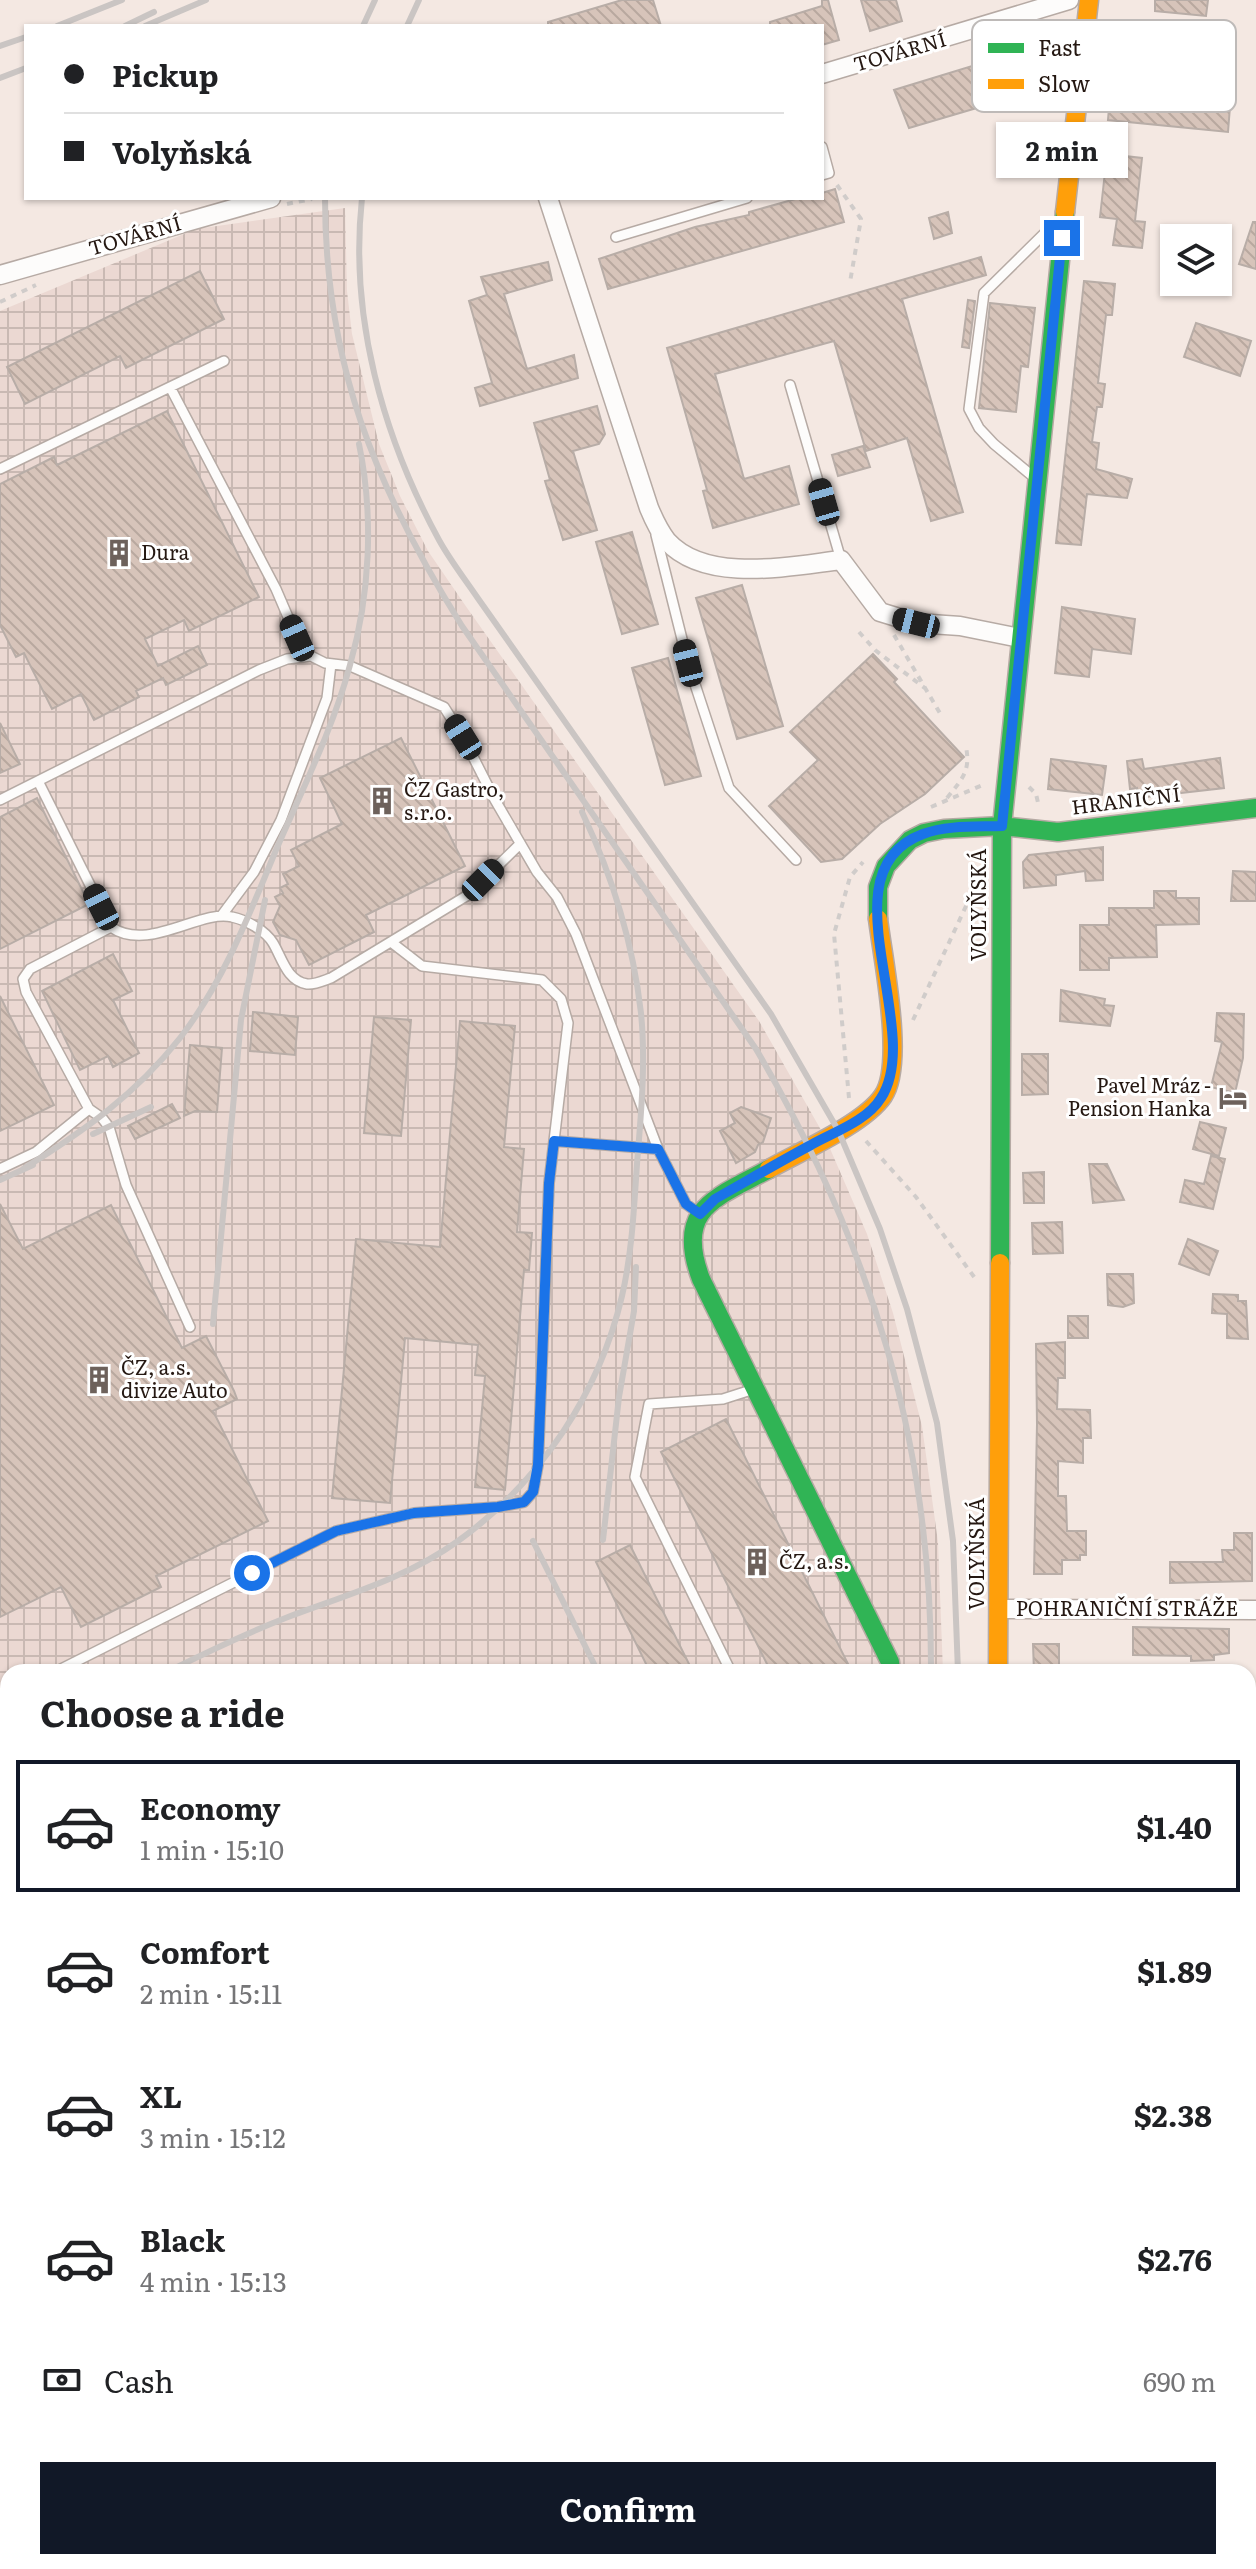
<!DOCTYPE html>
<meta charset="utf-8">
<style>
body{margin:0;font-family:Literata,serif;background:#f6f6f6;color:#202124;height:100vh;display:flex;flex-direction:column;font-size:30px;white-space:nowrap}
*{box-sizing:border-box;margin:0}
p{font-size:26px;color:#757577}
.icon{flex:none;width:44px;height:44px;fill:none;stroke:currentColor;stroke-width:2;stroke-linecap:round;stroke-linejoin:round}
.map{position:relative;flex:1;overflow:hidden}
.details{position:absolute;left:0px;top:1664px;width:1256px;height:906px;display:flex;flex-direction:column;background:#fff;border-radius:24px 24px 0 0;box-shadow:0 2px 6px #0004}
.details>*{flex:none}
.banner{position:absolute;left:24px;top:24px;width:800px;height:176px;border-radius:0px;box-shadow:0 2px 6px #0004;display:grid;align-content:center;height:176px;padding:0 40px;background:#fff}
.controls{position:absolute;left:1160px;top:224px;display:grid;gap:16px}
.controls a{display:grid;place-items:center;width:72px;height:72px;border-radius:0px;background:#fff;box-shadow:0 2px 6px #0004;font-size:40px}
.end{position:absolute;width:36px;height:36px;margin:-18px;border:10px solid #1a73e8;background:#fff;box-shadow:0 0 0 4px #fff}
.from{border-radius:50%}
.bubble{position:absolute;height:56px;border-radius:0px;background:#fff;box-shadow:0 2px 6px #0004;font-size:26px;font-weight:700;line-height:56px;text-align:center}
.car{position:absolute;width:24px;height:48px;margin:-24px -12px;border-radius:10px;box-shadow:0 0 6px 2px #0007;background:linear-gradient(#222 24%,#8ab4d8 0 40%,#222 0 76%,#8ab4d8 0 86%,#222 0)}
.banner b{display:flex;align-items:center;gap:28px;height:76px;font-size:30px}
.banner b+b{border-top:2px solid #e0e0e0}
.banner i{width:20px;height:20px;background:#202124}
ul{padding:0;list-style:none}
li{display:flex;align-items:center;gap:24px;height:132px;margin:0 16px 12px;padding:0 24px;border:4px solid transparent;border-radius:0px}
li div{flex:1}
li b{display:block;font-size:30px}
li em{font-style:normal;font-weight:700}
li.active{border-color:#111827}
li>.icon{width:72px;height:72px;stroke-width:1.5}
h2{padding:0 40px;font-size:36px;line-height:96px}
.pay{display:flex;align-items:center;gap:20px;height:88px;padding:0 40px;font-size:30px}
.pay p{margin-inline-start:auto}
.cta{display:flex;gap:16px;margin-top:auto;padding:16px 40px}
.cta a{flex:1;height:92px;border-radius:0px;background:#111827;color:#fff;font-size:32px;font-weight:700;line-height:92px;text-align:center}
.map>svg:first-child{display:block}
.industrial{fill:url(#industrial-grid)}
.building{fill:url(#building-back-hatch);stroke:#b8ada7;stroke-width:2}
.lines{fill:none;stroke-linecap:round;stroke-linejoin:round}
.lane-casing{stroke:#b6aaa4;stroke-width:12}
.street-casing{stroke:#b6aaa4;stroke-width:21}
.fast-casing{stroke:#b6aaa4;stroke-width:21}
.slow-casing{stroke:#b6aaa4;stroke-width:21}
.path{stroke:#d0ccca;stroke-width:4;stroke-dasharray:6 6;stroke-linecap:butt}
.lane{stroke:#fdfcfb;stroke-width:9}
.street{stroke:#fdfcfb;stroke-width:18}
.fast{stroke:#30b455;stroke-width:18}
.slow{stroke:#ff9f0a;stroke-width:18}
.rail{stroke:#cac5c3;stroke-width:6}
.route{stroke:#1a73e8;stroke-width:10}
.labels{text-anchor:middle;stroke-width:6;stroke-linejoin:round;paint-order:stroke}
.street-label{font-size:20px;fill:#251812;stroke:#fff}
.poi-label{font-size:20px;fill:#251812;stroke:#fff;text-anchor:start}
.key{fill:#fff;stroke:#bebab8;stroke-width:2}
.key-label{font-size:22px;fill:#251812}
</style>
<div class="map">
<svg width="1256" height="2569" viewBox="0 0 1256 2569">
<defs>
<pattern id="industrial-grid" width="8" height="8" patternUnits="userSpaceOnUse" patternTransform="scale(2)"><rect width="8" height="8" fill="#ebd8d2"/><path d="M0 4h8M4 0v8" fill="none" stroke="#c9b9b3"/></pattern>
<pattern id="building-back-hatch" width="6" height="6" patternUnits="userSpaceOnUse" patternTransform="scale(2)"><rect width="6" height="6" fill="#d7c4ba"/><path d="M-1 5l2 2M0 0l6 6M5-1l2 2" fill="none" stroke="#b8a89f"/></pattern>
</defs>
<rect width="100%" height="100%" fill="#f4e8e2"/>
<path class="industrial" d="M345,208L347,291L352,334L379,444L400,496L428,551L465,605L759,1021L825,1137L867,1234L893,1313L922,1426L938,1542L943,1672H8V2562H939V2569H0V311L196,229Z"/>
<path class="building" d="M622,0H653L661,26H548V22Z
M822,0H828L839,40L822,45V26H770V22L822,6Z
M861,0H896L902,21L870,31Z
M1155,0H1208L1206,16L1155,11Z
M985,62L993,68L992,84L997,102L909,128L894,90Z
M1111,83L1231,94L1228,132L1108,120Z
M1107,154L1142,158L1135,221L1145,222L1142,248L1113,245L1117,219L1100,217Z
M835,189L844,222L608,289L599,259L695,227L749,215V212L799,198H822V193Z
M948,212L952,233L934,239L929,218Z
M1253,222H1256V269L1239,264Z
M981,257L986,275L902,299L963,512L931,521L907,438L866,451L834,341L715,374L744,479L789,466L799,504L713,528L703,491L707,490L667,348Z
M548,262L552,280L504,294L527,369L574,355L578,378L480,406L475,388L492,383L469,301L487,295L481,277Z
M200,271L224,319L126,368L120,356L25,404L7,367Z
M1084,281L1115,284L1112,315H1106L1098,383L1105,384L1102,407H1097L1092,442L1099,443L1096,469L1132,479L1127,498L1087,494L1081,545L1056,543Z
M968,300L975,301L969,348L962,347Z
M990,303L1035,308L1028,367L1021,366L1016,412L979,408Z
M1196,323L1251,341L1240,376L1184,357Z
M597,406L605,434L599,444L573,451L597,530L563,540L545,481L550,480L534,423Z
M167,411L259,597L189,631L184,620L145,639L158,666L198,646L207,665L166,685L163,678L136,691L139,697L94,720L81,694L52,709L24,653L16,657L0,625V484L54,457L57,465Z
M863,446L870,467L838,476L832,455Z
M632,532L658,624L622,634L596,542Z
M742,585L783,726L737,739L696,598Z
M1062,607L1135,619L1131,654L1092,649L1089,677L1055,673Z
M873,654L897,679L894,682L964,757L925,794L880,824L842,859L821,862L769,806L818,760L790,732Z
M668,658L701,776L665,785L632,668Z
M0,723L20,764L0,773Z
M401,738L465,866L366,915L374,932L309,965L296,940L280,935L273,922L280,906L275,897L283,893L280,888L288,884L283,874L299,866L291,850L342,824L320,778Z
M1220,758L1224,788L1138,798L1137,788L1130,789L1127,761L1142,759L1144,769Z
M1051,759L1106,766L1102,795L1048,789Z
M37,798L89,904L0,949V817Z
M1103,847V880L1086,881L1085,871L1056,875V885L1024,888L1023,862L1029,855Z
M1233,871L1256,872V901H1231Z
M1154,891H1176V898H1199V924L1156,925L1157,957L1109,958V970H1080V925H1109V908H1154Z
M113,954L132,991L113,1000L139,1053L113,1067L108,1056L80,1070L42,991Z
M1061,990L1105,999L1104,1005L1114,1006L1110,1026L1060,1021Z
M0,996L54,1105L0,1131Z
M253,1012L298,1017L295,1055L250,1051Z
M1217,1013L1244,1014L1243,1058L1235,1093L1211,1087L1222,1042L1215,1041Z
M374,1017L411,1020L401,1136L364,1133Z
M460,1021L515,1026L504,1147L524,1149L517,1232L532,1233L529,1270H524L505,1490L475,1487L485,1376L475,1375L478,1345L405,1338L390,1503L332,1498L356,1239L440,1247Z
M190,1045L222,1048L217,1112L195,1111L184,1116Z
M1022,1054H1048V1094L1022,1095Z
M172,1104L180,1118L135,1139L128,1126Z
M741,1107L771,1118L763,1142L758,1145L755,1152L736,1163L720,1131L735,1123L730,1113Z
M1200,1122L1226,1128L1219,1156L1193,1149Z
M1211,1156L1225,1159L1213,1209L1180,1202L1185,1180L1204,1184Z
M1089,1164H1107L1124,1200L1093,1203Z
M1044,1172V1203H1024L1023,1173Z
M0,1204L23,1249L111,1205L182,1348L206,1336L234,1391L237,1399L213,1411L268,1521L156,1576L161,1587L81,1627L61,1587L0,1617Z
M1062,1222L1063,1253L1033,1254L1032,1223Z
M1188,1239L1218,1251L1209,1275L1179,1264Z
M1107,1274H1133L1134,1303L1123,1307L1108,1305Z
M1213,1294L1238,1295V1301H1246L1248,1339L1227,1338V1314L1212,1313Z
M1068,1316H1088V1338H1068Z
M1065,1342V1378H1058L1057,1409L1090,1410L1091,1438H1083V1463L1058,1461V1496H1066L1067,1531H1086V1555H1080V1560H1062V1574H1034L1037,1424L1036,1344Z
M726,1419L852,1672H771L661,1452Z
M1234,1533H1252V1581L1170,1583V1562H1223L1222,1550H1234Z
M630,1545L693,1672H650L596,1562Z
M1133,1627L1229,1629V1653L1214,1655V1660L1191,1661V1656L1133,1655Z
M1033,1644H1059V1672H1034Z"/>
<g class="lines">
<defs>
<path id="lane" d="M822,147L829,173L822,175
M616,237L747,198
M790,385L841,560
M170,387L276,589L297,638L311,656L325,663L350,666L444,707L463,737L495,800L537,872L557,897L576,934L658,1149L686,1204L697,1212
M0,469L224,361
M1036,479L994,444L979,428L969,409L984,293L1057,221
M656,535L688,663L729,788L796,860
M38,781L111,927C148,953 200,909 232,917C246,920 265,930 273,943C282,958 287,981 307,984C314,985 325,980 331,978L468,895L520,844
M0,800L259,670L287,659L311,656
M222,915L254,872L281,820L327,698L331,664
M111,927L30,969L23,979L26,992L89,1109L102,1118L109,1127L126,1185L190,1327
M554,1141L658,1149
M0,1169L36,1152L89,1109
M55,1672L336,1531L414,1513L498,1507L524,1502L533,1492L538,1465L549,1183L568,1023L561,999L542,980L422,966L391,942
M731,1672L635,1477L649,1404L723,1399L751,1390
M0,1700L8,1696
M0,1774L8,1790
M0,1918L8,1908
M0,2159L8,2155
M384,2569L388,2562
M675,2569H676"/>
<path id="street" d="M822,74L1069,0
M548,198L649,508C654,520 659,531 667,541C706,584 790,566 841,560L880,612L916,623L960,626L1020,638
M0,275L271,198
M999,1609L1256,1610"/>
<path id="fast" d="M878,919V887L886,866L910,840L924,833L944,829L1002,826L1058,832L1256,808
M769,1169C716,1198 674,1208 701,1279L890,1662L891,1672
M1000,1263L1002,826L1065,212
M994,2562V2569"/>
<path id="slow" d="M1065,212L1089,0
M769,1169C799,1152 864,1124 883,1096C905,1064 883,960 878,919
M998,1672L1000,1263"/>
</defs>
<use href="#lane" class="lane-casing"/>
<use href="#street" class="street-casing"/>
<use href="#fast" class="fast-casing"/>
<use href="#slow" class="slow-casing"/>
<path class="path" d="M1045,26L1062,33
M837,185L861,219L850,282
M287,204L312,199
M0,302L36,285
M859,632L875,650L926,689
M894,635L941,715
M1029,787L1036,794L1039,807
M947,798C961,780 971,772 966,747
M931,807L985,784
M913,1020L973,891H978
M849,1098L834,934L850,877L863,862
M866,1141L916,1197L977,1281"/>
<use href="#lane" class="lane"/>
<use href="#street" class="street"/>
<use href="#fast" class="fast"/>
<use href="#slow" class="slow"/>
<path class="rail" d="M57,26L122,0
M125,26L154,12
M145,26L206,0
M363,26L375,0
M407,26L419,0
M0,46L26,37
M0,78L26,68
M325,198C325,363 375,487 462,626L756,1049C871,1245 932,1444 931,1672
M362,198C349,317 383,437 439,540C450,560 464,578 477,597L771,1014L838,1130L880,1229L907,1309L937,1423L953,1541L958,1672
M93,1134L151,1107
M23,1169C84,1131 135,1095 180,1038C223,983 249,915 276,850C302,790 333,729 350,665C370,595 374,516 359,444
M0,1180L33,1165
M213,1324L241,1020L265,900
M603,1540L619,1397L634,1311L636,1267
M533,1541L598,1672
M167,1672C207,1652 247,1633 288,1617C346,1595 407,1578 458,1541C540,1482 599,1394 622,1296C632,1253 634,1208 637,1164C641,1114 646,1063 641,1013C633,943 612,875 582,812
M0,1759L8,1754
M865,2569V2562
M911,2569V2562
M927,2569V2562
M953,2569V2562"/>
</g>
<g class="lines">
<path class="route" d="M252,1573L336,1531L414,1513L498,1507L524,1502L533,1492L538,1465L549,1183L554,1141L658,1149L686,1204L700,1214L715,1199C747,1181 779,1162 811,1145C834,1132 867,1121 881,1098C926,1029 822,871 923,834C947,825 977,827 1002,826L1062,238"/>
</g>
<defs>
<symbol id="building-bare" viewBox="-9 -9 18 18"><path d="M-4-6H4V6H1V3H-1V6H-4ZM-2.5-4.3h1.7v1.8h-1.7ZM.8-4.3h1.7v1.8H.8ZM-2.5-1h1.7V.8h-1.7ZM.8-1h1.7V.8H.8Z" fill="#6d615b" stroke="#fff" stroke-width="2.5" paint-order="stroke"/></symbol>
<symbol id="hotel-bare" viewBox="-9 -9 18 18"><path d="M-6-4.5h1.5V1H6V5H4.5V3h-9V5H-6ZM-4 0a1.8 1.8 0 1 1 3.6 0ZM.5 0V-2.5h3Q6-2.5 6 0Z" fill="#6d615b" stroke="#fff" stroke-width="2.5" paint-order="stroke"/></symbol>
</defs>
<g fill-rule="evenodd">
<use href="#building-bare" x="99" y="533" width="40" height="40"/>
<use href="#building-bare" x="362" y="781" width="40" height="40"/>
<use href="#hotel-bare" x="1213" y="1078" width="40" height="40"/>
<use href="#building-bare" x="79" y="1360" width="40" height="40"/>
<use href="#building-bare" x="737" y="1542" width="40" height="40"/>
</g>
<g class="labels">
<g class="street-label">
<text transform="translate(900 52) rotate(-16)" y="7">TOVÁRNÍ</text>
<text transform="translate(135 236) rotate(-16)" y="7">TOVÁRNÍ</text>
<text transform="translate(1126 801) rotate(-7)" y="7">HRANIČNÍ</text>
<text transform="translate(979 905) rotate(-90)" y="7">VOLYŇSKÁ</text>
<text transform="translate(977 1554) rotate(-90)" y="7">VOLYŇSKÁ</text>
<text x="1127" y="1616">POHRANIČNÍ STRÁŽE</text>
</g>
<g class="poi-label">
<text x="141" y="560">Dura</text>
<text x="404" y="797">ČZ Gastro,<tspan x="404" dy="23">s.r.o.</tspan></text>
<text x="1211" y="1093" text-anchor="end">Pavel Mráz -<tspan x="1211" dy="23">Pension Hanka</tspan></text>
<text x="121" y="1375">ČZ, a.s.<tspan x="121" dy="23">divize Auto</tspan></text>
<text x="779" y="1569">ČZ, a.s.</text>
</g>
</g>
<rect x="972" y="20" width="264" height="92" rx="12" class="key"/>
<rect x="988" y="43" width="36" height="10" fill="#30b455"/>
<rect x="988" y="79" width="36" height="10" fill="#ff9f0a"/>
<g class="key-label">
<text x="1038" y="56">Fast</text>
<text x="1038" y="92">Slow</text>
</g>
</svg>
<div class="controls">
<a><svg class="icon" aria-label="layers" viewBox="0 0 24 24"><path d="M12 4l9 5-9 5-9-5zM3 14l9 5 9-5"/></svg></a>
</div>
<i class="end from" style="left:252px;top:1573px"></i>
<i class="end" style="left:1062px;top:238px"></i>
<div class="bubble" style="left:996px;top:122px;width:132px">2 min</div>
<i class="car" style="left:824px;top:502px;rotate:344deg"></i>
<i class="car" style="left:916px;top:623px;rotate:284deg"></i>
<i class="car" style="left:297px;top:638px;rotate:336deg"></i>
<i class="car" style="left:688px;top:663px;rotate:346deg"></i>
<i class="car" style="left:463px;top:737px;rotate:328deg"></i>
<i class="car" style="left:483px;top:880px;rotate:45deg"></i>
<i class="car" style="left:101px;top:907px;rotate:333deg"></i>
<div class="banner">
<b><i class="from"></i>Pickup</b>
<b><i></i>Volyňská</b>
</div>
<section class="details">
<h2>Choose a ride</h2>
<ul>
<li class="active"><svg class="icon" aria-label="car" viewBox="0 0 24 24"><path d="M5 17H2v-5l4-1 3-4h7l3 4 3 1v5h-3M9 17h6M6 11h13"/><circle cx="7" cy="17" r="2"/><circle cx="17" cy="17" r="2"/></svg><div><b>Economy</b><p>1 min · 15:10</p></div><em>$1.40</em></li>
<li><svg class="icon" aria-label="car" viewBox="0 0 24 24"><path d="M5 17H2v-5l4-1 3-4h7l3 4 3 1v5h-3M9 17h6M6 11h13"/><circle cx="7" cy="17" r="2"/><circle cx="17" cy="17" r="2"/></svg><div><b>Comfort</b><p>2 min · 15:11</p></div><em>$1.89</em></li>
<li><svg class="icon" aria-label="car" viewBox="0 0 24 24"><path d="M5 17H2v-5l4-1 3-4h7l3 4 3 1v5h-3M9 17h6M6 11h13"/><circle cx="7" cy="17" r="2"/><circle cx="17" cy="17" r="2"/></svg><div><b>XL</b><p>3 min · 15:12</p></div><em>$2.38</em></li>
<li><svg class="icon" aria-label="car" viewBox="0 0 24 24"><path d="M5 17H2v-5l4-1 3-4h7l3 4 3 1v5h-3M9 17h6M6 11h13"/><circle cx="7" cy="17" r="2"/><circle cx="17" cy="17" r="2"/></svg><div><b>Black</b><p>4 min · 15:13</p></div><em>$2.76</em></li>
</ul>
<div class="pay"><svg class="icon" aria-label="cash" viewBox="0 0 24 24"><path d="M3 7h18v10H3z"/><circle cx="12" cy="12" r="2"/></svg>Cash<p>690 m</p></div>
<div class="cta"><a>Confirm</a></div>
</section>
</div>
